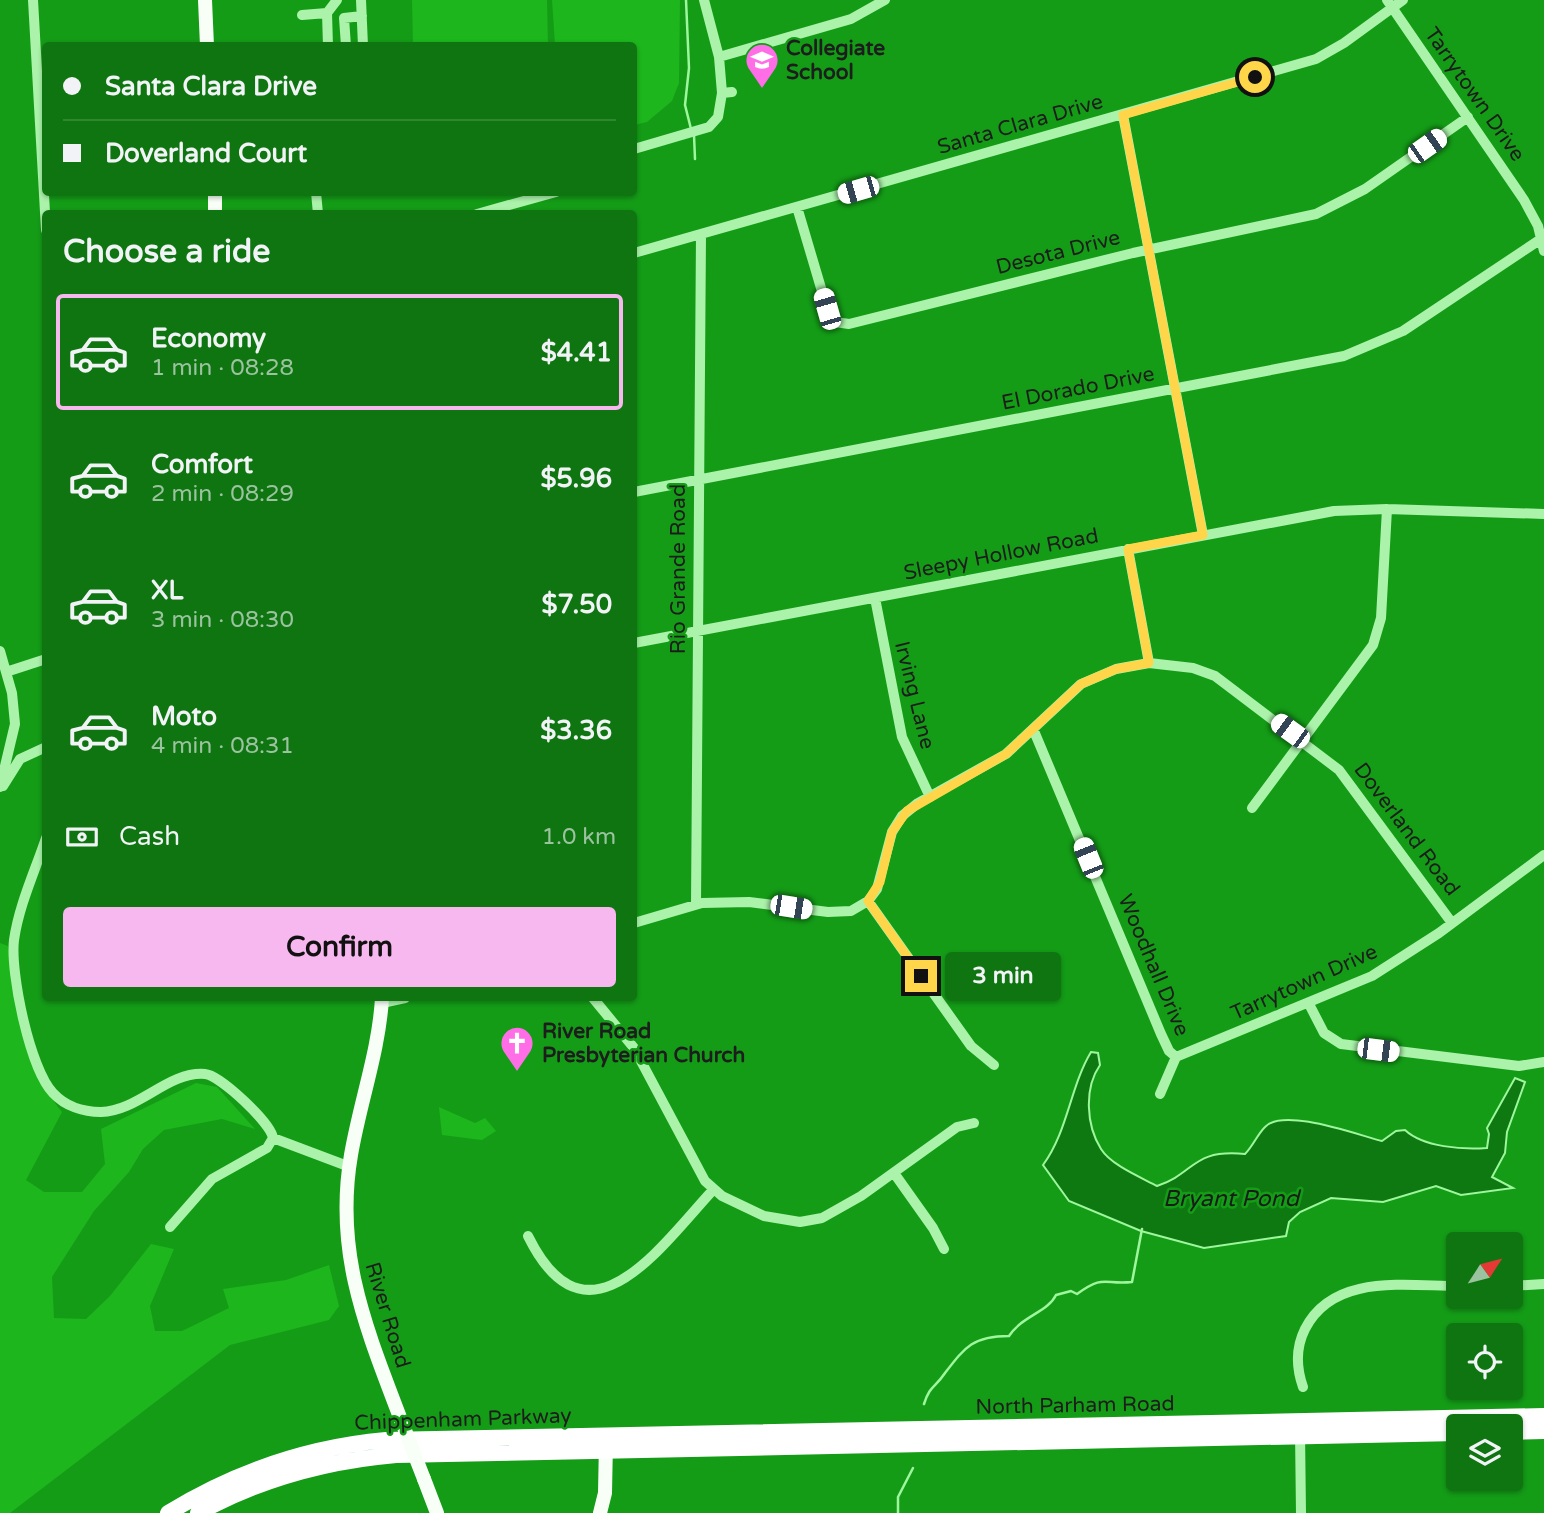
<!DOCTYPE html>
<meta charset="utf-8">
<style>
body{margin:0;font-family:"Varela Round",sans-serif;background:#1d7d1f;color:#f1f3f6;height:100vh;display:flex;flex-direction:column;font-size:26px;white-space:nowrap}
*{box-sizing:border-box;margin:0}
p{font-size:23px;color:#9bc39f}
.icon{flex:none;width:38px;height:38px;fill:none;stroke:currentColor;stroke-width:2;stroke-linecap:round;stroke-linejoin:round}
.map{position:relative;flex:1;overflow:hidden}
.side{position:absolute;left:42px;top:210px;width:595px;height:791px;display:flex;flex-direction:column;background:#0f7511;border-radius:7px;box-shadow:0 2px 5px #0004}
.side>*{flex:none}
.banner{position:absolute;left:42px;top:42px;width:595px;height:154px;border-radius:7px;box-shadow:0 2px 5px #0004;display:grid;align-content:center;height:154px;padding:0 21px;background:#0f7511}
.needle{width:46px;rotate:54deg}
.buttons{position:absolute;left:1446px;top:1232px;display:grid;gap:14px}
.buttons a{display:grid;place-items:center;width:77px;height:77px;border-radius:7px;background:#0f7511;box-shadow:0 2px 5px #0004;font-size:35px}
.end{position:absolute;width:32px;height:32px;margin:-16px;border:9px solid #ffd54a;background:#111;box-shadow:0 0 0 4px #111}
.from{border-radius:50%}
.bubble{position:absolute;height:49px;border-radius:7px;background:#0f7511;box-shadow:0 2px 5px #0004;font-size:23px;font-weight:700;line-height:49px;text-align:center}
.car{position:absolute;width:21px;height:42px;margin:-21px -10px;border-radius:9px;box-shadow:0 0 5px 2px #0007;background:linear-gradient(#fff 24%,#345 0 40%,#fff 0 76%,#345 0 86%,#fff 0)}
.banner b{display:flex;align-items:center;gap:24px;height:66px;font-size:26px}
.banner b+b{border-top:2px solid #2f8731}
.banner i{width:18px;height:18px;background:#f1f3f6}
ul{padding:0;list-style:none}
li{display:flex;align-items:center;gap:21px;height:116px;margin:0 14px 10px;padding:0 7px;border:4px solid transparent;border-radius:7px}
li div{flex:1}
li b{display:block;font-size:26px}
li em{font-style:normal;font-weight:700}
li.active{border-color:#f7b7ef}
li>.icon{width:63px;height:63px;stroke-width:1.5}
h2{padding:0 21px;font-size:32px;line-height:84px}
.pay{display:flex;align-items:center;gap:18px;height:77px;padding:0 21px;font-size:26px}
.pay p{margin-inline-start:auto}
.action{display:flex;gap:14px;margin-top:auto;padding:14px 21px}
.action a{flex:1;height:80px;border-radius:7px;background:#f7b7ef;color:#111;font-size:28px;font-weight:700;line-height:80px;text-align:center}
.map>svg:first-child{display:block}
.green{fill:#1db61d}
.water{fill:#0d7910;stroke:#9ef69d;stroke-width:2}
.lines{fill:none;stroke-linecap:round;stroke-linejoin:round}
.stream{stroke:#9ef69d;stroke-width:2.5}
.minor{stroke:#abf3ab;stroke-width:10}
.major{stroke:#f7fff7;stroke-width:14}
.highway{stroke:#fff;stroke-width:16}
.major-bridge{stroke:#f7fff7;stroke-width:14}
.route{stroke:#ffd54a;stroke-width:9}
.labels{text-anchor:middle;stroke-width:5;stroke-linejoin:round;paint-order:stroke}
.poi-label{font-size:21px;font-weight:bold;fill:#1d1d1d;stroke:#149c17;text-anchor:start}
.street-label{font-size:21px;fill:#1d1d1d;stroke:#149c17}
.water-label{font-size:23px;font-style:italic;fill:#191d19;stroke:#149c17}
</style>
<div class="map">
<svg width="1544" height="1513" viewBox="0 0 1544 1513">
<rect width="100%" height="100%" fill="#149c17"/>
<path class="green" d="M412,0H547L548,45H413Z
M552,0H680L679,83L672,101L647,122L634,125V46L555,45Z
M0,943L8,946C19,1004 24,1065 62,1112L26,1180L44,1192H82L105,1164L101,1129L196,1083L217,1087L255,1129L222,1119L164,1130L143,1149L129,1172L94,1211L52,1277L54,1318L86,1319L110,1296L151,1244L174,1249L150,1306L155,1331H182L229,1308L223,1289L286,1280L329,1265L339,1306L329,1320L230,1345L10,1513H0Z
M439,1107L475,1123L485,1118L496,1131L482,1140L442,1135Z"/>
<path class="water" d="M1091,1052L1098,1053L1100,1065C1084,1088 1086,1125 1101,1149C1111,1165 1140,1177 1157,1186C1196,1173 1191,1149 1245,1154C1253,1146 1257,1135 1265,1127C1283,1107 1358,1135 1382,1141L1396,1131L1405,1130C1423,1147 1463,1150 1487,1148L1489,1134L1487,1128L1515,1078L1525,1082L1507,1132L1505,1153L1492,1177L1513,1188L1461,1195L1436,1186L1383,1202L1331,1198L1300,1212L1289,1222L1286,1236L1204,1248L1141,1231L1069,1201L1043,1165C1068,1131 1070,1087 1091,1052Z"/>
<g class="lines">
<path class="stream" d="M686,0L689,68L685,105L691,129
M694,135L695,159
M924,1404C930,1385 935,1388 945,1373C965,1347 973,1336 1009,1336C1022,1316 1048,1312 1056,1295L1071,1291L1077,1294C1105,1274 1103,1285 1132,1282L1142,1229
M898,1513V1497L913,1468"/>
<path class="minor" d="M33,0L46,230
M361,0L363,46
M704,0L719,57L851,19L885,0
M1387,0L1524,200L1538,226L1544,251
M302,15L327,13
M328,46L327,13L337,0
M346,46L344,18L362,16
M719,57L722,93L732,92
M1123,115L1203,535
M634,149L709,127L718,117L722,93
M316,192L318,214
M797,207L829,315L835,322L849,324L1133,253L1316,214L1365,189L1468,117
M477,214L556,192
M634,253L1316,59L1344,43L1403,0
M634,492L1344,356L1403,331L1541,239
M1128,549L1149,663
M875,598L902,737L930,797
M634,643L1334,511L1387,509L1544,514
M0,651L12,693L15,724L0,787
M6,672L46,659
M1034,731L1161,1034L1169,1051L1176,1057
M3,786L20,759L46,747
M1252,808L1373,645L1381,618L1387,509
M46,838C35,871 19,905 14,940C10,973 30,1069 53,1093C65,1106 83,1112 101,1112C139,1111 168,1071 205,1074C220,1075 271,1123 273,1138L350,1167
M868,901L971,1046L994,1065
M696,904L701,235
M634,923L702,903L749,902L828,912L851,911L868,901L877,889L892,832L902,816L918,803L1006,754L1081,684L1116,669L1149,663L1193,668L1215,676L1339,770L1452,923
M593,998L634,1048L705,1181L722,1196L764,1216L800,1222L822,1218L861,1196L957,1127L974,1123
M382,1003L405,998
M1309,1004L1324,1033L1341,1044L1519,1066L1544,1062
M1176,1057L1372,976L1439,933L1544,855
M1160,1094L1176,1057
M894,1173L933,1228L944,1249
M170,1227L212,1179L267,1148L273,1138
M528,1236C587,1356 661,1246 713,1190
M1510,1286L1544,1284
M1303,1387C1296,1367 1296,1347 1305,1329C1333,1273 1406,1286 1458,1286
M1300,1432L1301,1513"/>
<path class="major" d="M205,0L207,46
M215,192V214
M382,998C379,1051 360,1102 351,1155C334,1254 367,1330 401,1420
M424,1479L437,1513
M600,1513L605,1493L606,1442"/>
<path class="highway" d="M1510,1432L1544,1431
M168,1513C235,1472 308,1447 386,1440L1544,1416
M198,1513C260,1479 326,1461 396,1455L1458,1433"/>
<path class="major-bridge" d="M401,1420L424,1479"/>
</g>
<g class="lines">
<path class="route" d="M921,976L868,901L880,882L892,832L907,811L1006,754L1081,684L1116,669L1149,663L1128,549L1203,535L1123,115L1255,77"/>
</g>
<defs>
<symbol id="school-pin" viewBox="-11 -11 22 30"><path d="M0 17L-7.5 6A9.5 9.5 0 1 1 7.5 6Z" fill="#ff6de7" stroke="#149c17"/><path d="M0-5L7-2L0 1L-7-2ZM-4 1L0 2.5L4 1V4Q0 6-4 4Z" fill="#fff"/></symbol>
<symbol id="church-pin" viewBox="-11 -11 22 30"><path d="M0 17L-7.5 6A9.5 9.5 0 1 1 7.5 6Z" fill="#ff6de7" stroke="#149c17"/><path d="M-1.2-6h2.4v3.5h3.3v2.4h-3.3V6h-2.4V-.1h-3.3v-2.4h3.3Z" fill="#fff"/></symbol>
</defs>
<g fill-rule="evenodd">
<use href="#school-pin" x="743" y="41" width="38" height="52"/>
<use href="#church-pin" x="498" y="1024" width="38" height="52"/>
</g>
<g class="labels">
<g class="poi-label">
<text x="786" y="55">Collegiate<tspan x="786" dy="24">School</tspan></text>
<text x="542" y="1038">River Road<tspan x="542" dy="24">Presbyterian Church</tspan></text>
</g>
<g class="street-label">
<text transform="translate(1475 94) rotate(55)" y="7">Tarrytown Drive</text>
<text transform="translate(1020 124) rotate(-16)" y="7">Santa Clara Drive</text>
<text transform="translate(1058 252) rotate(-14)" y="7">Desota Drive</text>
<text transform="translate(1078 388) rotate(-11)" y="7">El Dorado Drive</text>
<text transform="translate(1001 554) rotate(-11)" y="7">Sleepy Hollow Road</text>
<text transform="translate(678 569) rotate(-90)" y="7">Rio Grande Road</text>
<text transform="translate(915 695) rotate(76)" y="7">Irving Lane</text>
<text transform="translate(1407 829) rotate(53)" y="7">Doverland Road</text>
<text transform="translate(1154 965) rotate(67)" y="7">Woodhall Drive</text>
<text transform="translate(1304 982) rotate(-24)" y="7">Tarrytown Drive</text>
<text transform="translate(388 1315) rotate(73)" y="7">River Road</text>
<text transform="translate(1075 1405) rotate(-1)" y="7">North Parham Road</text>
<text transform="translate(463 1419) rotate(-2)" y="7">Chippenham Parkway</text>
</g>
<g class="water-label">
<text x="1231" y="1206">Bryant Pond</text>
</g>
</g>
</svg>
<div class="buttons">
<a><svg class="needle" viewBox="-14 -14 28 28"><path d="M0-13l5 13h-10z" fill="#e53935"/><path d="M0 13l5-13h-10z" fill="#9bc39f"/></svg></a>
<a><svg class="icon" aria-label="locate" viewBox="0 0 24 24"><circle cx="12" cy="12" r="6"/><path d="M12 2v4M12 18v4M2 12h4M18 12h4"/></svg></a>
<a><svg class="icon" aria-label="layers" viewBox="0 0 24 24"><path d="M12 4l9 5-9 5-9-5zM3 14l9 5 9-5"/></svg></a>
</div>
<i class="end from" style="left:1255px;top:77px"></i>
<i class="end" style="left:921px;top:976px"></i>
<div class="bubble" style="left:945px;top:952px;width:116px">3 min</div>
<i class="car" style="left:1427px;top:146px;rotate:55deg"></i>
<i class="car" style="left:858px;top:190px;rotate:254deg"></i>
<i class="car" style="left:827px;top:309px;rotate:344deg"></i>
<i class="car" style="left:1290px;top:731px;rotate:306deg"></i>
<i class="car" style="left:1088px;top:858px;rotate:338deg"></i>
<i class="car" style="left:791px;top:907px;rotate:99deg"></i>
<i class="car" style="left:1378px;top:1050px;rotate:97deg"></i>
<div class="banner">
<b><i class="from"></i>Santa Clara Drive</b>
<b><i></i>Doverland Court</b>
</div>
<section class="side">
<h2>Choose a ride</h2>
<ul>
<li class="active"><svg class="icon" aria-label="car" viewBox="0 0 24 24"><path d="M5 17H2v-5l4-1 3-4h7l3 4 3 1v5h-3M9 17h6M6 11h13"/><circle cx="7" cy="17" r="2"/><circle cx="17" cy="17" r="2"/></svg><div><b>Economy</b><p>1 min · 08:28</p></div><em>$4.41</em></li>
<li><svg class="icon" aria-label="car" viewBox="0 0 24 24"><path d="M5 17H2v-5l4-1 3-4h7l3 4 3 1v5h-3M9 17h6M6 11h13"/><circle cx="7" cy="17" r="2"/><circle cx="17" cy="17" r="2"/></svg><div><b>Comfort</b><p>2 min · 08:29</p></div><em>$5.96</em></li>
<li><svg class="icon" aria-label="car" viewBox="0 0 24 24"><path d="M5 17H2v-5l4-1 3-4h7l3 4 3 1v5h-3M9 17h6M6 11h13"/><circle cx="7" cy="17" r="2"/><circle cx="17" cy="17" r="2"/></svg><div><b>XL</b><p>3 min · 08:30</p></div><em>$7.50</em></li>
<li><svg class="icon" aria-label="car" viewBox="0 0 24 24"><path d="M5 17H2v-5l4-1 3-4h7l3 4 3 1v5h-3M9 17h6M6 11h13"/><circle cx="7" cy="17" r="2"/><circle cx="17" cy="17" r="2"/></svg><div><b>Moto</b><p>4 min · 08:31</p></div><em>$3.36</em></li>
</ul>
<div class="pay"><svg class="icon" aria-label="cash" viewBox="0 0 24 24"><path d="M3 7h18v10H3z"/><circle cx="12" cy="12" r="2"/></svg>Cash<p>1.0 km</p></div>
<div class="action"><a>Confirm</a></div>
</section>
</div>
